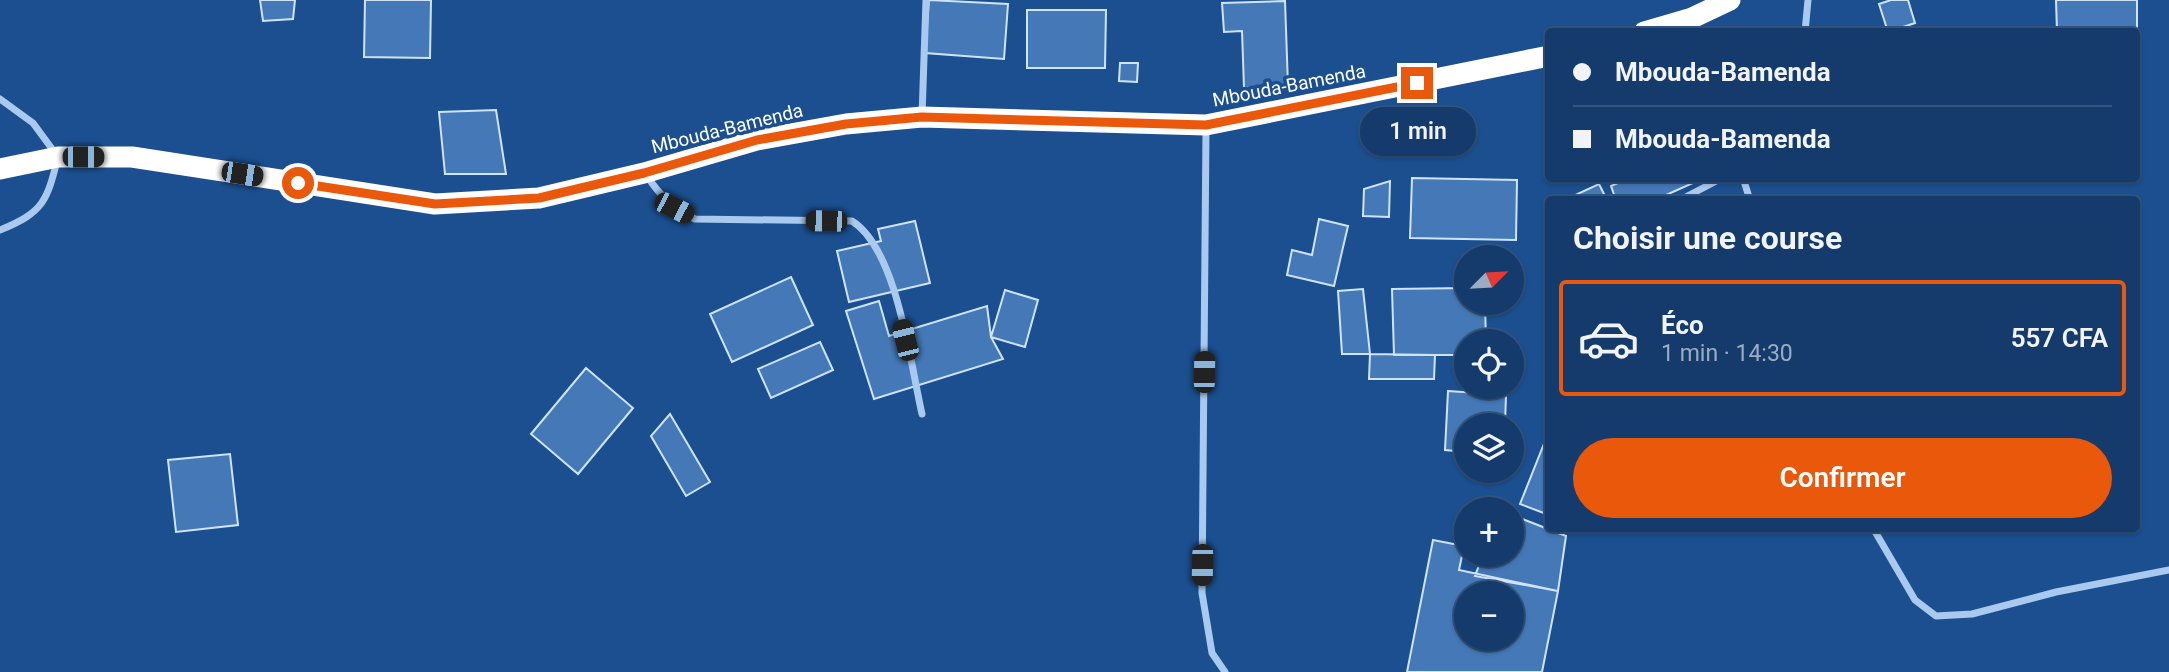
<!DOCTYPE html>
<html lang="fr">
<meta charset="utf-8">
<style>
body{margin:0;font-family:Roboto,sans-serif;background:#214673;color:#f1f3f6;height:100vh;display:flex;flex-direction:column;font-size:26px;white-space:nowrap}
*{box-sizing:border-box;margin:0}
p{font-size:23px;color:#9dadc1}
.icon{flex:none;width:38px;height:38px;fill:none;stroke:currentColor;stroke-width:2;stroke-linecap:round;stroke-linejoin:round}
.map{position:relative;flex:1;overflow:hidden}
.side{position:absolute;left:1545px;top:196px;width:595px;height:336px;display:flex;flex-direction:column;background:#143b6b;border-radius:7px;box-shadow:0 2px 5px #0004,0 0 0 2px #33557e}
.side>*{flex:none}
.top-card{position:absolute;left:1545px;top:28px;width:595px;height:154px;border-radius:7px;box-shadow:0 2px 5px #0004,0 0 0 2px #33557e;display:grid;align-content:center;height:154px;padding:0 28px;background:#143b6b}
.needle{width:46px;rotate:66deg}
.tools{position:absolute;left:1454px;top:245px;display:grid;gap:14px}
.tools a{display:grid;place-items:center;width:70px;height:70px;border-radius:50%;background:#143b6b;box-shadow:0 2px 5px #0004,0 0 0 2px #33557e;font-size:35px}
.end{position:absolute;width:32px;height:32px;margin:-16px;border:9px solid #ea580c;background:#fff;box-shadow:0 0 0 4px #fff}
.from{border-radius:50%}
.bubble{position:absolute;height:49px;border-radius:24px;background:#143b6b;box-shadow:0 2px 5px #0004,0 0 0 2px #33557e;font-size:23px;font-weight:600;line-height:49px;text-align:center}
.car{position:absolute;width:21px;height:42px;margin:-21px -10px;border-radius:9px;box-shadow:0 0 5px 2px #0007;background:linear-gradient(#222 24%,#8ab4d8 0 40%,#222 0 76%,#8ab4d8 0 86%,#222 0)}
.top-card b{display:flex;align-items:center;gap:24px;height:66px;font-size:26px}
.top-card b+b{border-top:2px solid #33557e}
.top-card i{width:18px;height:18px;background:#f1f3f6}
ul{padding:0;list-style:none}
li{display:flex;align-items:center;gap:21px;height:116px;margin:0 14px 10px;padding:0 14px;border:4px solid transparent;border-radius:7px}
li div{flex:1}
li b{display:block;font-size:26px}
li em{font-style:normal;font-weight:600}
li.current{border-color:#ea580c}
li>.icon{width:63px;height:63px;stroke-width:1.5}
h2{padding:0 28px;font-size:32px;line-height:84px}
.primary-button{display:flex;gap:14px;margin-top:auto;padding:14px 28px}
.primary-button a{flex:1;height:80px;border-radius:42px;background:#ea580c;color:#fff;font-size:28px;font-weight:600;line-height:80px;text-align:center}
.map>svg:first-child{display:block}
.building{fill:#4478b7;stroke:#cfe3fa;stroke-width:2;fill-rule:evenodd}
.lines{fill:none;stroke-linecap:round;stroke-linejoin:round}
.street{stroke:#a9c9ee;stroke-width:7}
.highway{stroke:#fff;stroke-width:21}
.route{stroke:#ea580c;stroke-width:9}
.labels{text-anchor:middle;stroke-width:7;stroke-linejoin:round;paint-order:stroke}
.street-label{font-size:19px;fill:#fff;stroke:#1b4f8f}
</style>
<div class="map">
<svg width="2169" height="672" viewBox="0 0 2169 672">
<rect width="100%" height="100%" fill="#1b4f8f"/>
<path class="building" d="M260,0H295L293,19L263,21Z
M365,0H431L430,58L364,57Z
M929,0L1008,4L1004,59L925,53Z
M1891,0H1908L1915,23L1888,32L1879,4Z
M2056,0H2137V28L2057,32Z
M1285,1L1288,86L1244,88L1242,31L1224,32L1222,3Z
M1027,10H1106L1105,68H1027Z
M1120,63H1138L1137,82L1119,81Z
M496,110L506,174H445L439,112Z
M1412,178L1517,180L1516,240L1410,238Z
M1629,178H1691L1693,183L1655,200H1616L1611,186Z
M1390,181L1389,217L1363,216L1364,189Z
M1599,184L1607,200H1574L1573,196Z
M1319,219L1348,226L1334,286L1287,275L1292,250L1312,255Z
M915,221L930,283L849,302L837,251L881,241L878,229Z
M791,277L813,325L732,362L710,314Z
M1466,288V303H1485L1486,341H1466V355H1394L1392,289Z
M1363,289L1370,354H1342L1338,291Z
M1005,290L1038,300L1025,347L991,337Z
M879,301L889,336L987,306L991,337L1003,359L874,399L846,311Z
M820,342L833,370L771,398L758,369Z
M1370,354L1435,355L1434,379H1369Z
M586,368L633,408L578,474L531,434Z
M1448,391L1506,395L1505,425H1466V452L1445,450Z
M670,414L710,482L686,496L651,436Z
M1549,431V515L1520,504Z
M230,454L238,525L176,532L168,460Z
M1512,515L1566,536L1558,591L1475,576L1483,555H1512Z
M1433,540L1464,546L1459,570L1558,591L1542,672H1407ZM1466,593H1512V639H1466Z"/>
<g class="lines">
<path class="street" d="M1805,32L1808,0
M0,99L33,123L58,157C47,201 44,212 0,230
M922,116L926,0
M1206,129L1202,593L1212,653L1225,672
M647,176C661,197 673,208 695,219L852,221C897,249 910,362 922,414
M1743,178L1750,200
M1680,200L1722,178
M1873,528L1915,600L1936,616L1972,614L2056,592L2169,570"/>
<path class="highway" d="M1644,32L1692,18L1730,0
M0,169L58,157H132L435,204L539,198L644,173L757,140L846,124L922,117L1206,125L1549,56"/>
</g>
<g class="lines">
<path class="route" d="M298,183L435,204L539,198L644,173L757,140L846,124L922,117L1206,125L1417,83"/>
</g>
<g class="labels">
<g class="street-label">
<text transform="translate(1289 85) rotate(-11)" y="7">Mbouda-Bamenda</text>
<text transform="translate(727 128) rotate(-14)" y="7">Mbouda-Bamenda</text>
</g>
</g>
</svg>
<div class="tools">
<a><svg class="needle" viewBox="-14 -14 28 28"><path d="M0-13l5 13h-10z" fill="#e53935"/><path d="M0 13l5-13h-10z" fill="#9dadc1"/></svg></a>
<a><svg class="icon" aria-label="locate" viewBox="0 0 24 24"><circle cx="12" cy="12" r="6"/><path d="M12 2v4M12 18v4M2 12h4M18 12h4"/></svg></a>
<a><svg class="icon" aria-label="layers" viewBox="0 0 24 24"><path d="M12 4l9 5-9 5-9-5zM3 14l9 5 9-5"/></svg></a>
<a>+</a>
<a>−</a>
</div>
<i class="end from" style="left:298px;top:183px"></i>
<i class="end" style="left:1417px;top:83px"></i>
<div class="bubble" style="left:1360px;top:107px;width:116px">1 min</div>
<i class="car" style="left:83px;top:157px;rotate:90deg"></i>
<i class="car" style="left:242px;top:174px;rotate:99deg"></i>
<i class="car" style="left:674px;top:208px;rotate:117deg"></i>
<i class="car" style="left:826px;top:221px;rotate:271deg"></i>
<i class="car" style="left:905px;top:340px;rotate:346deg"></i>
<i class="car" style="left:1204px;top:372px;rotate:1deg"></i>
<i class="car" style="left:1202px;top:565px;rotate:181deg"></i>
<div class="top-card">
<b><i class="from"></i>Mbouda-Bamenda</b>
<b><i></i>Mbouda-Bamenda</b>
</div>
<section class="side">
<h2>Choisir une course</h2>
<ul>
<li class="current"><svg class="icon" aria-label="car" viewBox="0 0 24 24"><path d="M5 17H2v-5l4-1 3-4h7l3 4 3 1v5h-3M9 17h6M6 11h13"/><circle cx="7" cy="17" r="2"/><circle cx="17" cy="17" r="2"/></svg><div><b>Éco</b><p>1 min · 14:30</p></div><em>557 CFA</em></li>
</ul>
<div class="primary-button"><a>Confirmer</a></div>
</section>
</div>
